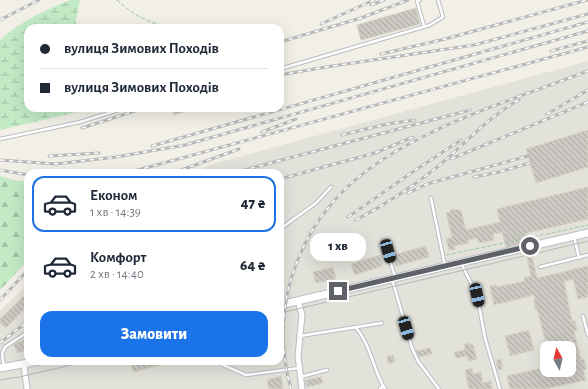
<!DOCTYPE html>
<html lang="uk">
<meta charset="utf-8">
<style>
body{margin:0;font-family:"Alegreya Sans",sans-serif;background:#f2f2f3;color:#1f2937;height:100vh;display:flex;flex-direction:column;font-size:15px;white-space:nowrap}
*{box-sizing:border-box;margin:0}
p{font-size:13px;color:#747a83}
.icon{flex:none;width:22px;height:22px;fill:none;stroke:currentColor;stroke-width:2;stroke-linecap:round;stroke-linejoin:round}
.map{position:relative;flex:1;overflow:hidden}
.sheet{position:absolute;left:24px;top:169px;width:260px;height:196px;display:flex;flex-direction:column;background:#fff;border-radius:12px;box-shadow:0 4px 16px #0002}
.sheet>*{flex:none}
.top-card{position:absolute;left:24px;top:24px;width:260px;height:88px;border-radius:12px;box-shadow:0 4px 16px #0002;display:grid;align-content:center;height:88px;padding:0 16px;background:#fff}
.needle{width:26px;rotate:352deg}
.tools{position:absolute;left:540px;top:341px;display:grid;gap:8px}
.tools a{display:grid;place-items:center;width:36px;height:36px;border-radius:8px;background:#fff;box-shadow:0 4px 16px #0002;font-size:20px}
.end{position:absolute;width:18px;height:18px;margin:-9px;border:5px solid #5e6167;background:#fff;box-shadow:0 0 0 2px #fff}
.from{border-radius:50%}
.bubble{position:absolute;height:28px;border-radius:12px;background:#fff;box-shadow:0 4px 16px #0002;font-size:13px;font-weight:800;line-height:28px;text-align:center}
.car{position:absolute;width:12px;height:24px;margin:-12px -6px;border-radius:5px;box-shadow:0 0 3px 1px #0007;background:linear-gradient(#222 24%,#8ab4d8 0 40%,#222 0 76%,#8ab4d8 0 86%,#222 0)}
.top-card b{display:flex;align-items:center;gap:14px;height:38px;font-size:15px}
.top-card b+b{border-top:1px solid #e0e1e3}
.top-card i{width:10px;height:10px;background:#1f2937}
ul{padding:7px 0 0;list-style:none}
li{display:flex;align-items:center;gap:12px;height:56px;margin:0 8px 6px;padding:0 8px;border:2px solid transparent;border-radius:12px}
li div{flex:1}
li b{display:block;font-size:15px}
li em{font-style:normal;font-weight:800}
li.on{border-color:#1a73e8}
li>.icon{width:36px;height:36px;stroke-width:1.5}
.button{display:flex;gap:8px;margin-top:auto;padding:8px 16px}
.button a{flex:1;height:46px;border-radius:12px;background:#1a73e8;color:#fff;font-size:16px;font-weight:800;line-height:46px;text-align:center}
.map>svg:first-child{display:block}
.industrial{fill:#e2e1da;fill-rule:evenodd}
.forest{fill:url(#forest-firs)}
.wetland{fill:url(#wetland-marsh)}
.building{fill:url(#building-back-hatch);stroke:#d6d2c4}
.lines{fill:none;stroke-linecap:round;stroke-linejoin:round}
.service-casing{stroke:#bbbdc2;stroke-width:4.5}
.minor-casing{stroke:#bbbdc2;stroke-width:7}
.secondary-casing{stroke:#bbbec5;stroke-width:9}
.path{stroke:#9acbac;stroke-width:1;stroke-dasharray:4 2;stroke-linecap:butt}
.service{stroke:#fff;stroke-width:2.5}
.minor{stroke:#fff;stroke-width:5}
.secondary{stroke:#fff;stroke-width:7}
.tram{stroke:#b7b8b8;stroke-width:1}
.rail-casing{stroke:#b7b8b8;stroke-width:3}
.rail{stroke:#fff;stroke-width:1.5;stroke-dasharray:4.5;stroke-linecap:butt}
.route{stroke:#5e6167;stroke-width:5}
</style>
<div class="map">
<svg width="588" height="389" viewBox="0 0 588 389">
<defs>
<pattern id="forest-firs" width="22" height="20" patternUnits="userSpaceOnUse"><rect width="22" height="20" fill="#c1eac5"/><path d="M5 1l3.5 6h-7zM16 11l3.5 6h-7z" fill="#a0c1a4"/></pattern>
<pattern id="wetland-marsh" width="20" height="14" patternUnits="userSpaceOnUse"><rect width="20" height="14" fill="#c1eac5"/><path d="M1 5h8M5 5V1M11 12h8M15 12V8" fill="none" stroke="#a0c1a4"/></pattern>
<pattern id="building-back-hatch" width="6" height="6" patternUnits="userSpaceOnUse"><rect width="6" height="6" fill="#ccc9c3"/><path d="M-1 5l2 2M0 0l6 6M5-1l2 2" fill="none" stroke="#a9a7a2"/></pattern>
</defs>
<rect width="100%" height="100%" fill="#f1efe6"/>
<path class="industrial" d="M588,61V389H0V311L28,284V361H280V173H195L210,165L242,156ZM547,348H569V370H547Z"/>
<path class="forest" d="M0,176L14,180L28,182V260L0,290Z"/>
<path class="wetland" d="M71,0H80L76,20L77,28H28V108H94L0,130V40C21,21 45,10 71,0Z"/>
<path class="building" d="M416,8L420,24L361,40L357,25Z
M172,108H191V109L174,115Z
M588,130V167L536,183L526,149Z
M588,187V219L527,233L529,242L506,247L502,232L493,234L494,240L479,243L477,238L468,240L469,243L454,246L455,249L449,250L446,239L452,237L446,213L451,212L450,209L461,210L466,230L500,222L497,209Z
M426,246L429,257L396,266L393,255Z
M531,251L537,278L588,266V297L578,299L573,279L564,281L572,321H575L577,330L574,331L581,360L584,359L586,369L583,370L586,380L545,389H510L507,376L547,367V370H569V348H547L537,309H535L534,295L494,305L490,286L496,285L497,287L525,281L524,278L531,276L526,253Z
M380,255L383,266L355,275L351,264Z
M333,267L336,279L316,283L313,272Z
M28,292V305L6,328L0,323V319Z
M529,330L534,350L510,356L505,336Z
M28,338V350L17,353L14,344Z
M469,343L470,345L473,344L477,359L468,361L467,356L456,358L454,352L465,350L464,344Z
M430,348L432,354L419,357L416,351Z
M393,355L395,362L388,364L387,356Z
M501,359L503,369L498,370L496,360Z
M140,361H168L169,363L133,372L131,363Z
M472,368L473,374L481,372L483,383L491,381L492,389H469L465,370Z
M281,376L283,389H269L267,380Z
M321,377L323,383L307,387L305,380Z"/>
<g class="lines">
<defs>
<path id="service" d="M420,0L417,1L424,26
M280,69L430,25L443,17L438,0
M0,139L80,122L125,108
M431,198L445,266
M280,229L316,203L331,187
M574,236L579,258
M387,251L395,277
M461,263L477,295L485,338L500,389
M540,267L588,255
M392,279L412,348L418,361L439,389
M583,316L588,335
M356,328C371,345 373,370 385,389
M300,336L382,323
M214,361L246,375L299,368
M4,367L2,354L5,347L28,332
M300,377L327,370
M380,389L383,386"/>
<path id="minor" d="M298,301L302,315L298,356L302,389
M24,365L27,389"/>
<path id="secondary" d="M280,305L588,233
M0,368L39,361"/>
</defs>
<use href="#service" class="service-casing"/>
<use href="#minor" class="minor-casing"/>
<use href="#secondary" class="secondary-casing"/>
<path class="path" d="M117,0C135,17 151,24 175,28
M528,238L588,225
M446,255L522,239"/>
<use href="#service" class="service"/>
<use href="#minor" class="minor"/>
<use href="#secondary" class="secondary"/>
<path class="tram" d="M280,313L588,241
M0,380L19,377L89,361"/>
<defs>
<path id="rail" d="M371,5L384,0
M0,20L39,0
M321,24L374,0
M280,42L361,18L408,0
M551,51L588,41
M381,54L445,39L587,0
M280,75L326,67L474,45L588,14
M547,114L588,90
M82,128L144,108
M262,132L296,119
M342,135L387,124L415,120
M152,146L588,22
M49,156L99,153
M451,159L588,102
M0,160L56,164L116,157L185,145L588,31
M0,170L28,175
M127,173L588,47
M173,173L239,149
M233,173L470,110
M474,177L499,172L530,163
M280,179L375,153L413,137
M408,193L427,184L528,156
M348,217L414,171L461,140
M356,220C384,205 411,188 436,168C462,147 490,115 519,100
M0,300L28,270
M0,343L28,321
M291,389C279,348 281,301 297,262C305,242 315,223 329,207C385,136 506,103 588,71"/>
</defs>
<use href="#rail" class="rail-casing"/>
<use href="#rail" class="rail"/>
</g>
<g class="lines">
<path class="route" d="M338,291L530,246"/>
</g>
</svg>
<div class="tools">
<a><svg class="needle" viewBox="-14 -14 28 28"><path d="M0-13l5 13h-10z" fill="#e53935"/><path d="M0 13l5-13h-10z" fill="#747a83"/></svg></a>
</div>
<i class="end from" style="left:530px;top:246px"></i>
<i class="end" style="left:338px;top:291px"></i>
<div class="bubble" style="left:310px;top:233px;width:56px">1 хв</div>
<i class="car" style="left:388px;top:251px;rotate:164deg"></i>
<i class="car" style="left:477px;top:295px;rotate:168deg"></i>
<i class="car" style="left:406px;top:328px;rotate:164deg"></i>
<div class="top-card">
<b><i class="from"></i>вулиця Зимових Походів</b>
<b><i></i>вулиця Зимових Походів</b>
</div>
<section class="sheet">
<ul>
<li class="on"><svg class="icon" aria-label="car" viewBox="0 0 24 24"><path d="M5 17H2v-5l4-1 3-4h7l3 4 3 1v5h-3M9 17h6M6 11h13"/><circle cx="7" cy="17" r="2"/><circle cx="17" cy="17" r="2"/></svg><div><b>Економ</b><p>1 хв · 14:39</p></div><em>47 ₴</em></li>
<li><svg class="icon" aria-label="car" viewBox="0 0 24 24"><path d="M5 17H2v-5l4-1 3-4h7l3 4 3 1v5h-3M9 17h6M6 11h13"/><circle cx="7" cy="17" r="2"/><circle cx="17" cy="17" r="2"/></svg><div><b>Комфорт</b><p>2 хв · 14:40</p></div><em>64 ₴</em></li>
</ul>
<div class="button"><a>Замовити</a></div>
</section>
</div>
